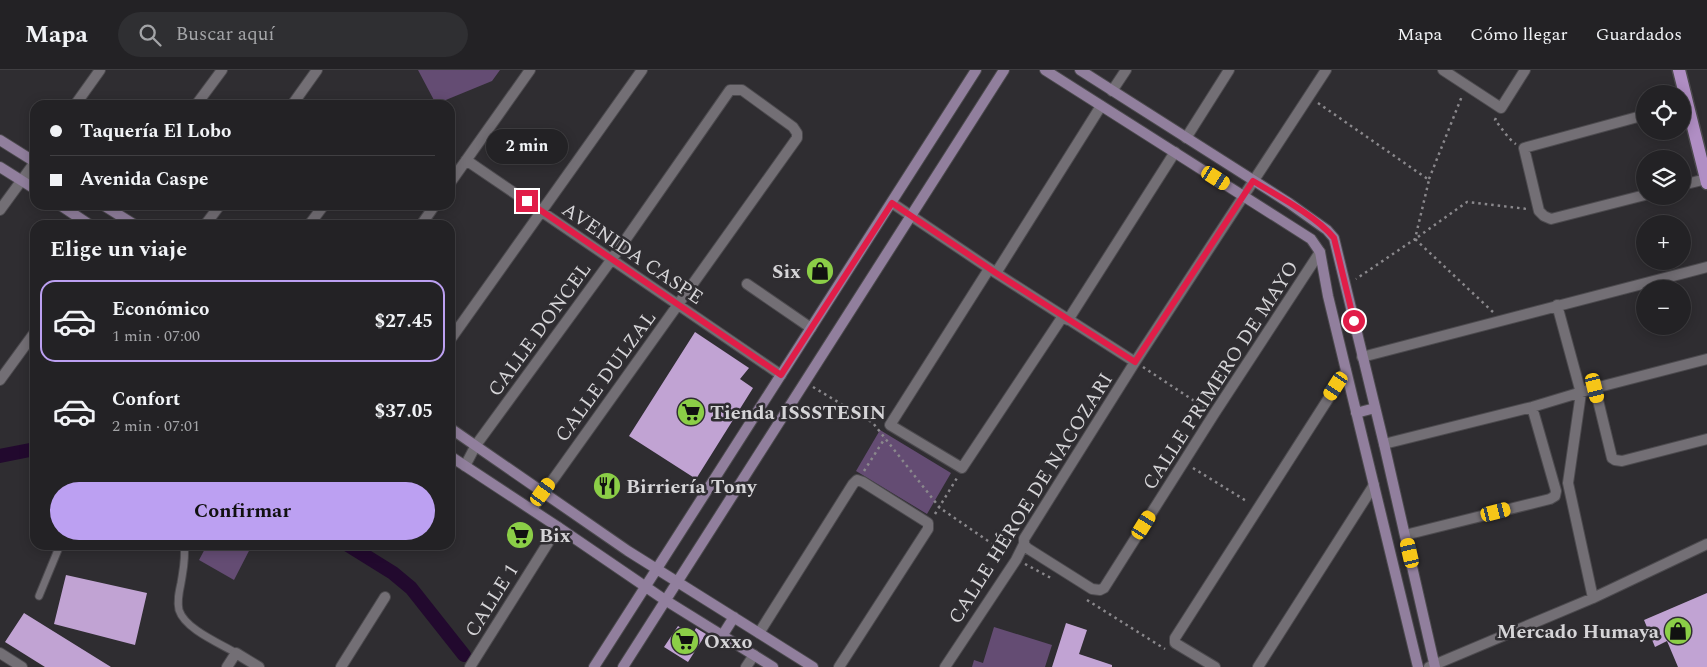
<!DOCTYPE html>
<html lang="es">
<meta charset="utf-8">
<style>
body{margin:0;font-family:Spectral,serif;background:#2f2f32;color:#f1f3f6;height:100vh;display:flex;flex-direction:column;font-size:19px;white-space:nowrap}
*{box-sizing:border-box;margin:0}
p{font-size:16px;color:#a3a4a7}
.icon{flex:none;width:28px;height:28px;fill:none;stroke:currentColor;stroke-width:2;stroke-linecap:round;stroke-linejoin:round}
.map{position:relative;flex:1;overflow:hidden}
.details{position:absolute;left:30px;top:150px;width:425px;height:330px;display:flex;flex-direction:column;background:#232225;border-radius:15px;box-shadow:0 2px 12px #0003,0 0 0 1px #403f42}
.details>*{flex:none}
.guide{position:absolute;left:30px;top:30px;width:425px;height:110px;border-radius:15px;box-shadow:0 2px 12px #0003,0 0 0 1px #403f42;display:grid;align-content:center;height:110px;padding:0 20px;background:#232225}
.controls{position:absolute;left:1636px;top:15px;display:grid;gap:10px}
.controls a{display:grid;place-items:center;width:55px;height:55px;border-radius:50%;background:#232225;box-shadow:0 2px 12px #0003,0 0 0 1px #403f42;font-size:25px}
.end{position:absolute;width:22px;height:22px;margin:-11px;border:6px solid #e11d48;background:#fff;box-shadow:0 0 0 2px #fff}
.from{border-radius:50%}
.bubble{position:absolute;height:35px;border-radius:18px;background:#232225;box-shadow:0 2px 12px #0003,0 0 0 1px #403f42;font-size:16px;font-weight:700;line-height:35px;text-align:center}
.car{position:absolute;width:15px;height:30px;margin:-15px -8px;border-radius:6px;box-shadow:0 0 4px 1px #0007;background:linear-gradient(#f5c518 24%,#345 0 40%,#f5c518 0 76%,#345 0 86%,#f5c518 0)}
.guide b{display:flex;align-items:center;gap:18px;height:48px;font-size:19px}
.guide b+b{border-top:1px solid #403f42}
.guide i{width:12px;height:12px;background:#f1f3f6}
ul{padding:0;list-style:none}
li{display:flex;align-items:center;gap:15px;height:82px;margin:0 10px 8px;padding:0 10px;border:2px solid transparent;border-radius:15px}
li div{flex:1}
li b{display:block;font-size:19px}
li em{font-style:normal;font-weight:700}
li.on{border-color:#bca0f2}
li>.icon{width:45px;height:45px;stroke-width:1.5}
h2{padding:0 20px;font-size:22px;line-height:60px}
.cta{display:flex;gap:10px;margin-top:auto;padding:10px 20px}
.cta a{flex:1;height:58px;border-radius:30px;background:#bca0f2;color:#111;font-size:20px;font-weight:700;line-height:58px;text-align:center}
header{display:flex;align-items:center;gap:30px;box-sizing:border-box;height:70px;padding:0 25px;background:#232225;border-bottom:1px solid #403f42}
header strong{font-size:24px}
nav{display:flex;gap:28px;margin-inline-start:auto;font-size:18px}
.search{width:350px;height:45px;background:#2f2f32;display:flex;align-items:center;gap:12px;box-sizing:border-box;padding:0 18px;border-radius:28px;color:#a3a4a7;font-size:19px}
.map>svg:first-child{display:block}
.green{fill:#644c73}
.lines{fill:none;stroke-linecap:round;stroke-linejoin:round}
.canal{stroke:#22092e;stroke-width:14}
.building{fill:#c1a3d3}
.lane-casing{stroke:#4c4a4e;stroke-width:9}
.street-casing{stroke:#4c4a4e;stroke-width:12}
.secondary-casing{stroke:#4c4a4e;stroke-width:12}
.primary-casing{stroke:#4c4a4e;stroke-width:15}
.path{stroke:#8a888c;stroke-width:2.5;stroke-dasharray:2.5 4;stroke-linecap:butt}
.lane{stroke:#736f75;stroke-width:7}
.street{stroke:#736f75;stroke-width:10}
.secondary{stroke:#917f9d;stroke-width:10}
.primary{stroke:#b08ec4;stroke-width:12}
.route{stroke:#e11d48;stroke-width:6}
.labels{text-anchor:middle;stroke-width:5;stroke-linejoin:round;paint-order:stroke}
.street-label{font-size:20px;fill:#d5d4d7;stroke:#2f2d31}
.poi-label{font-size:20px;font-weight:bold;fill:#d5d4d7;stroke:#2f2d31;text-anchor:start}
</style>
<header>
<strong>Mapa</strong>
<div class="search"><svg class="icon" aria-label="search" viewBox="0 0 24 24"><circle cx="10" cy="10" r="6"/><path d="M15 15l6 6"/></svg>Buscar aquí</div>
<nav><a>Mapa</a><a>Cómo llegar</a><a>Guardados</a></nav>
</header>
<div class="map">
<svg width="1707" height="597" viewBox="0 0 1707 597">
<rect width="100%" height="100%" fill="#2f2d31"/>
<path class="green" d="M418,0H500L492,11L436,34Z
M880,360L951,403L927,444L856,401Z
M207,475H252L234,510L199,490Z
M994,557L1052,575L1045,597H972L974,590L983,593Z"/>
<g class="lines">
<path class="canal" d="M0,386L35,379
M348,475L393,503L411,518L464,585"/>
</g>
<path class="building" d="M695,262L749,298L740,309L753,318L696,409L629,366Z
M66,505L147,523L135,575L54,554Z
M1707,523V597H1678L1667,571L1655,577L1644,550Z
M24,543L111,597H45L5,572Z
M1066,553L1087,560L1079,584L1112,595V597H1052Z
M678,556L692,565L696,558L706,564L688,592L664,577Z"/>
<g class="lines">
<defs>
<path id="lane" d="M184,475C186,488 183,500 181,513C179,522 177,531 179,540C185,559 219,573 236,583
M39,526L60,475"/>
<path id="street" d="M1443,0L1501,38L1525,0
M1112,21L1126,0
M75,35L100,0
M196,35L222,0
M292,35L317,0
M1645,45L1524,78L1539,141L1544,146L1551,149L1645,125
M1186,68L1229,0
M466,90L781,305
M450,113L530,0
M1682,115L1706,109
M892,133L996,203L1135,292
M0,140L35,92
M205,155L220,135
M309,155L324,135
M421,155L435,135
M989,199L890,355L962,398L1063,246
M996,203L1101,36
M747,214L811,258
M1557,235L1581,323L1568,413L1593,528
M1068,250L1175,82
M450,270L642,0
M1362,287L1707,197
M0,310L35,262
M1595,318L1612,388L1615,390L1622,391L1707,369
M1384,374L1532,337L1595,318L1707,289
M465,396L476,375L612,189L730,20H742L793,57L797,63V68L532,439
M1405,465L1550,429L1555,426L1556,421L1532,337
M1024,474L1027,478L1092,519L1100,520L1104,518L1214,344L1320,182
M759,563L853,414L857,410L863,412L928,453V459L839,597
M0,583L22,597
M227,597L236,583L259,597
M341,597L385,527
M470,597L558,457
M746,597L754,585
M945,597L1016,490L1024,474V469L1135,292L1326,0
M1215,597L1175,573V568L1346,301
M1258,597L1374,415
M1429,597L1593,528L1707,474"/>
<path id="secondary" d="M1045,0L1311,169L1320,182L1328,226L1418,597
M1080,0L1289,133L1327,160L1334,168L1384,374L1435,597
M0,70L35,92
M0,97L35,119
M60,135L90,155
M103,135L135,155
M1356,343L1375,338
M450,358L628,481L813,597
M450,386L558,457L665,530L773,597
M722,566L734,547
M594,597L976,0
M623,597L1004,0"/>
<path id="primary" d="M1679,0L1707,113"/>
</defs>
<use href="#lane" class="lane-casing"/>
<use href="#street" class="street-casing"/>
<use href="#secondary" class="secondary-casing"/>
<use href="#primary" class="primary-casing"/>
<path class="path" d="M1318,33L1429,110L1415,169L1356,209
M1496,48L1495,50C1501,57 1509,70 1516,74
M1429,109L1462,26
M1493,242L1415,169L1467,132L1527,139
M1143,297L1205,338
M813,317L873,353L940,438L1007,484
M1193,398L1248,432
M864,401L885,368
M935,444L957,408
M1025,494L1051,508
M1087,530L1165,579"/>
<use href="#lane" class="lane"/>
<use href="#street" class="street"/>
<use href="#secondary" class="secondary"/>
<use href="#primary" class="primary"/>
</g>
<g class="lines">
<path class="route" d="M527,131L781,305L892,133L996,203L1135,292L1253,111C1278,126 1316,146 1334,168L1354,251"/>
</g>
<defs>
<symbol id="shop-disc" viewBox="-11 -11 22 22"><circle r="9.5" fill="#8bce47" stroke="#2f2d31"/><path d="M-5-2.5h2.3a2.7 3.5 0 0 1 5.4 0H5L5.5 6h-11ZM-1.5-2.5h3a1.5 2.3 0 0 0-3 0Z" fill="#111"/></symbol>
<symbol id="supermarket-disc" viewBox="-11 -11 22 22"><circle r="9.5" fill="#8bce47" stroke="#2f2d31"/><path d="M-6-5.5h2.5l.6 2H6L4.5 2H-2.5L-4.4-4H-6ZM-1.5 3.2a1.3 1.3 0 1 0 .1 0ZM3 3.2a1.3 1.3 0 1 0 .1 0Z" fill="#111"/></symbol>
<symbol id="restaurant-disc" viewBox="-11 -11 22 22"><circle r="9.5" fill="#8bce47" stroke="#2f2d31"/><path d="M-5-6h1v4h1v-4h1v4h1v-4h1v5L-1.5 .5V6h-2V.5L-5-1ZM5-6V6H3V1.5H1.5Q1.5-4 5-6Z" fill="#111"/></symbol>
</defs>
<g fill-rule="evenodd">
<use href="#shop-disc" x="804" y="185" width="32" height="32"/>
<use href="#supermarket-disc" x="675" y="326" width="32" height="32"/>
<use href="#restaurant-disc" x="591" y="400" width="32" height="32"/>
<use href="#supermarket-disc" x="504" y="449" width="32" height="32"/>
<use href="#shop-disc" x="1662" y="545" width="32" height="32"/>
<use href="#supermarket-disc" x="669" y="555" width="32" height="32"/>
</g>
<g class="labels">
<g class="street-label">
<text transform="translate(633 183) rotate(34)" y="7">AVENIDA CASPE</text>
<text transform="translate(539 259) rotate(-54)" y="7">CALLE DONCEL</text>
<text transform="translate(1220 305) rotate(-57)" y="7">CALLE PRIMERO DE MAYO</text>
<text transform="translate(605 306) rotate(-54)" y="7">CALLE DULZAL</text>
<text transform="translate(1030 428) rotate(-58)" y="7">CALLE HÉROE DE NACOZARI</text>
<text transform="translate(491 530) rotate(-58)" y="7">CALLE 1</text>
</g>
<g class="poi-label">
<text x="801" y="208" text-anchor="end">Six</text>
<text x="710" y="349">Tienda ISSSTESIN</text>
<text x="626" y="423">Birriería Tony</text>
<text x="539" y="472">Bix</text>
<text x="1659" y="568" text-anchor="end">Mercado Humaya</text>
<text x="704" y="578">Oxxo</text>
</g>
</g>
</svg>
<div class="controls">
<a><svg class="icon" aria-label="locate" viewBox="0 0 24 24"><circle cx="12" cy="12" r="6"/><path d="M12 2v4M12 18v4M2 12h4M18 12h4"/></svg></a>
<a><svg class="icon" aria-label="layers" viewBox="0 0 24 24"><path d="M12 4l9 5-9 5-9-5zM3 14l9 5 9-5"/></svg></a>
<a>+</a>
<a>−</a>
</div>
<i class="end from" style="left:1354px;top:251px"></i>
<i class="end" style="left:527px;top:131px"></i>
<div class="bubble" style="left:486px;top:59px;width:82px">2 min</div>
<i class="car" style="left:1216px;top:108px;rotate:122deg"></i>
<i class="car" style="left:1336px;top:316px;rotate:213deg"></i>
<i class="car" style="left:1595px;top:318px;rotate:166deg"></i>
<i class="car" style="left:543px;top:422px;rotate:36deg"></i>
<i class="car" style="left:1496px;top:442px;rotate:76deg"></i>
<i class="car" style="left:1144px;top:455px;rotate:32deg"></i>
<i class="car" style="left:1410px;top:483px;rotate:347deg"></i>
<div class="guide">
<b><i class="from"></i>Taquería El Lobo</b>
<b><i></i>Avenida Caspe</b>
</div>
<section class="details">
<h2>Elige un viaje</h2>
<ul>
<li class="on"><svg class="icon" aria-label="car" viewBox="0 0 24 24"><path d="M5 17H2v-5l4-1 3-4h7l3 4 3 1v5h-3M9 17h6M6 11h13"/><circle cx="7" cy="17" r="2"/><circle cx="17" cy="17" r="2"/></svg><div><b>Económico</b><p>1 min · 07:00</p></div><em>$27.45</em></li>
<li><svg class="icon" aria-label="car" viewBox="0 0 24 24"><path d="M5 17H2v-5l4-1 3-4h7l3 4 3 1v5h-3M9 17h6M6 11h13"/><circle cx="7" cy="17" r="2"/><circle cx="17" cy="17" r="2"/></svg><div><b>Confort</b><p>2 min · 07:01</p></div><em>$37.05</em></li>
</ul>
<div class="cta"><a>Confirmar</a></div>
</section>
</div>
